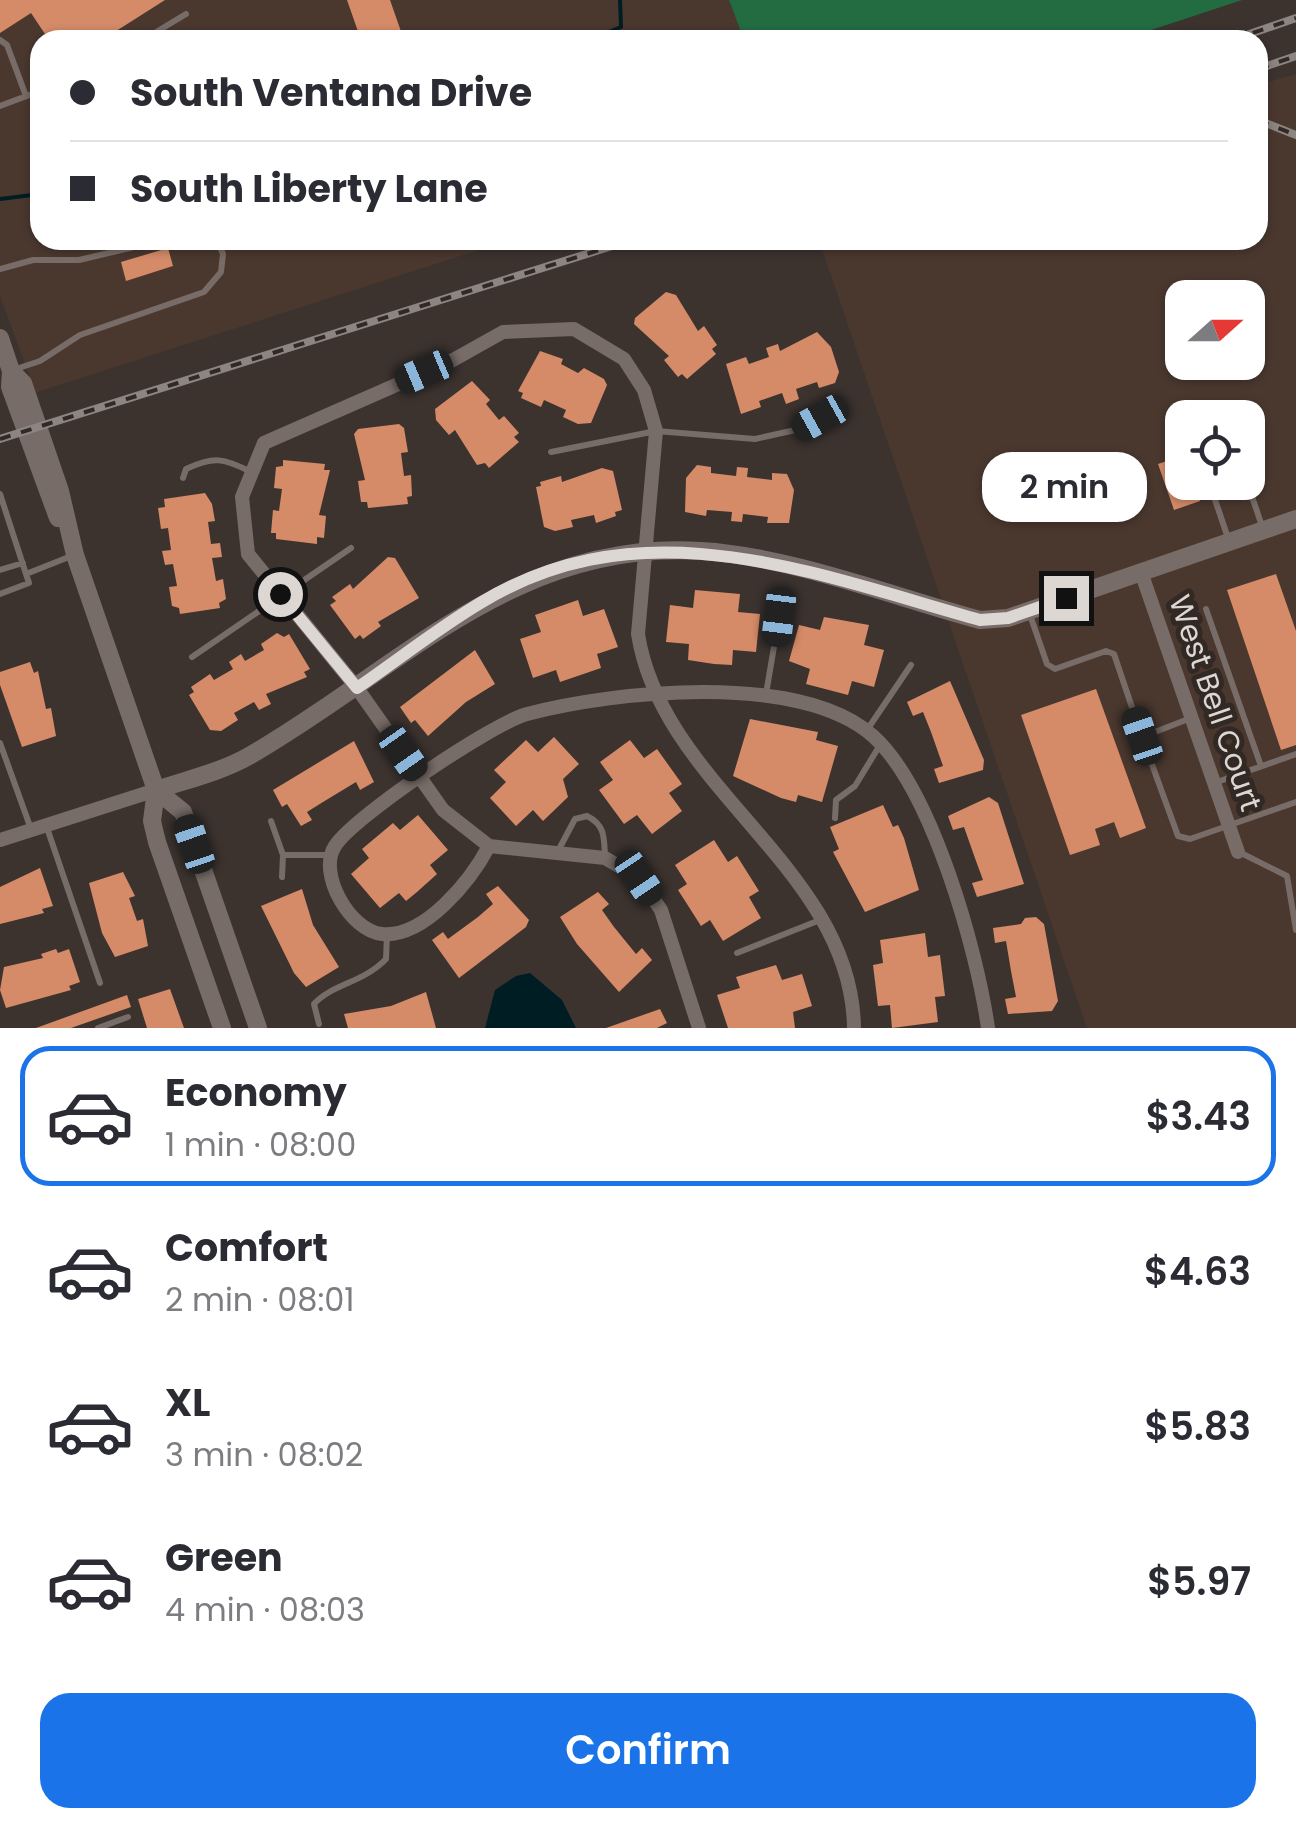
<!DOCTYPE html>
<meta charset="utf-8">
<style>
body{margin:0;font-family:Poppins,sans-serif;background:#f7f7f7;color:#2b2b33;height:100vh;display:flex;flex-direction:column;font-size:38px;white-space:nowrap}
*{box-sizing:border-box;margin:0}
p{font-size:32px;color:#7c7c81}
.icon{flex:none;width:55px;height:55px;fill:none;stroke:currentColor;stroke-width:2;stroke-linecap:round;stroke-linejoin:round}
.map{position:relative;height:1028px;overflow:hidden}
.details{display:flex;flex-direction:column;background:#fff;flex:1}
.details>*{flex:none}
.banner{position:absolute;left:30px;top:30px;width:1238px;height:220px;border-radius:30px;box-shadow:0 2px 8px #0004;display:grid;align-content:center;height:220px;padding:0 40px;background:#fff}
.needle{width:65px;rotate:69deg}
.tools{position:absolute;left:1165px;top:280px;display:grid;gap:20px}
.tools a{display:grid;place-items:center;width:100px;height:100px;border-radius:20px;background:#fff;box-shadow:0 2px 8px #0004;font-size:50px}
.end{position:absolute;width:45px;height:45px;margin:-22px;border:12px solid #ddd7d4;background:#111;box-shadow:0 0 0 5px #111}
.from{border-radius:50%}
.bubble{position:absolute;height:70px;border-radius:30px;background:#fff;box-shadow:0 2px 8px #0004;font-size:32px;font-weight:600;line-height:70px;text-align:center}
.car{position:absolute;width:30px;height:60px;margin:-30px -15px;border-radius:12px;box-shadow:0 0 8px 2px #0007;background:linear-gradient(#222 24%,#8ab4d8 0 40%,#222 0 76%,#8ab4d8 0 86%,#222 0)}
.banner b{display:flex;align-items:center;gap:35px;height:95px;font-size:38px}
.banner b+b{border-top:2px solid #e1e1e2}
.banner i{width:25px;height:25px;background:#2b2b33}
ul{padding:18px 0 0;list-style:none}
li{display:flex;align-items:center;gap:30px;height:140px;margin:0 20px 15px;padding:0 20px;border:5px solid transparent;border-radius:30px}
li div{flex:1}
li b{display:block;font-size:38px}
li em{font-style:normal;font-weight:600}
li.on{border-color:#1a73e8}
li>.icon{width:90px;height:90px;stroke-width:1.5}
.action{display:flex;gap:20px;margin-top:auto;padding:20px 40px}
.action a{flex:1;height:115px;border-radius:30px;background:#1a73e8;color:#fff;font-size:40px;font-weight:600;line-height:115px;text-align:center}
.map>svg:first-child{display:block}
.industrial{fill:#4a382f;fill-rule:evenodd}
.green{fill:#236c42}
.water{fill:#001d24}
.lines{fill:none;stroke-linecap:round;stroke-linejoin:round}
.stream{stroke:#001d24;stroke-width:4}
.building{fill:#d58b68}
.service{stroke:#776c67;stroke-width:6}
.minor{stroke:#776c67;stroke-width:14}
.tertiary{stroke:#776c67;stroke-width:18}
.rail-casing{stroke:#8d8582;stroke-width:8}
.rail{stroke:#322925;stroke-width:4;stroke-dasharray:11;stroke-linecap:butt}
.route{stroke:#ddd7d4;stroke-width:12}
.labels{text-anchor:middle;stroke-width:10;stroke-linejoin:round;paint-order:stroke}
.street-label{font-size:30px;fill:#ddd7d4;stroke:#322925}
</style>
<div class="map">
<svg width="1296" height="1028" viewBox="0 0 1296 1028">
<rect width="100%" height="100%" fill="#3c332f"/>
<path class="industrial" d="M0,0H729L744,40H40V240H510L31,394L30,377L0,296Z
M1296,74V1028H1087L819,240H1258V85ZM1182,298H1248V362H1182ZM1182,418H1248V482H1182Z"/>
<path class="green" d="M729,0H1242L1121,40H744Z"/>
<path class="water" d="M530,973L562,1000L576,1028H485L495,990L516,976Z"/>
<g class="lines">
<path class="stream" d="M589,40L621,27L620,0
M0,199L40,194"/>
</g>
<path class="building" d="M0,0H165L102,40H49L31,13L0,33Z
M347,0H390L404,40H361Z
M168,248L173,266L126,281L121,262Z
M666,292L676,295L698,331L704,326L717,345L712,349L716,354L687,379L682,374L678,377L664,360L669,356L634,324L635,318Z
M817,332L831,347L839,372L835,383L819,388L817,382L796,389L799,399L786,404L782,393L759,401L761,407L741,414L726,364L746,357L749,364L769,357L766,348L778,344L780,351Z
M540,351L563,359L561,364L578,373L584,368L604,379L607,385L591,423L578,424L563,417L566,410L544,400L541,407L521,398L523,393L518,391Z
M472,381L490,400L486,404L499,420L504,416L519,433L514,437L519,442L489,468L485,463L477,465L455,430L449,435L436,420L435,409Z
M399,424L404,428L408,452L401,453L404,476L411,475L412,496L407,497L408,504L368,508L367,502H361L358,481L365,480L354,434L358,429Z
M1182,456V482H1193L1200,501L1174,510L1158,464Z
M283,460L325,464L324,470H330L319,515L326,516L324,538L317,537V544L276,539V533H271L273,510L279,511L282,489L274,488L276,467L283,466Z
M697,465L711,467V473L736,476L737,467L748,468L747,477L772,480V473L787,474L794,490L789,523H767L768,517L743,514L742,522L731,521L732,512L707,510L706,516L685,512L686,478Z
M602,468L613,471L622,510L615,512L616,516L596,523L594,515L571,520L573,527L555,531L544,527L536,487L541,486L540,482L561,476L562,482Z
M205,493L212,504L215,521L208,522L211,544L220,543L222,557L212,558L216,581L223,579L226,599L219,603L220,608L180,614L179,608L172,606L169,587L177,586L173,564L165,565L162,551L171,550L168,528L161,529L158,508L165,507L164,499Z
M388,557L395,558L419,598L378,622L381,626L363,639L360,635L355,639L330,605L336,601L332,597L350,584L353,589Z
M1276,574L1296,631V745L1281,750L1227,590Z
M695,590L740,594L738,612L760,614L756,652L733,650L732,665L714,664L688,660L689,644L666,642L670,605L693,608Z
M578,600L583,616L604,609L618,647L597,654L601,668L560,682L556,670L533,678L520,639L541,632L535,615Z
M824,617L869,625L864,645L884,650L874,687L852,681L848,695L806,684L810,669L789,661L799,625L820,630Z
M277,633L284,637L289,634L310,669L304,672L307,677L266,694L271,704L259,710L254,702L234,713L238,720L221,731L210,730L189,695L194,692L191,687L210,674L214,680L233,669L229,662L241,654L245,661L264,650L261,644Z
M475,650L495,684L466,702L428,736L415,720L411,723L400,707Z
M30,662L34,673L38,671L46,709L51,708L56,736L22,747L0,685V672Z
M950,681L984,760L983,770L939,783L934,769L943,766L931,732L923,712L913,716L907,702Z
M1096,689L1146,828L1120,838L1114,822L1095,829L1100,845L1070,855L1021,715Z
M750,719L818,732L816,740L838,746L822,802L798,795L796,802L781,798L733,776Z
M554,737L579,764L563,779L568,797L543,821L533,810L516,826L490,798L506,782L494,770L526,740L538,752Z
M630,740L644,758L657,749L682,784L669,793L682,811L652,834L637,815L624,824L599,790L613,780L600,762Z
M354,741L374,782L360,790L356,782L323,802L307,812L312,820L301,826L287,804L282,807L273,790Z
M989,797L998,803L1024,884L977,897L972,883L983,880L976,861L964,827L953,830L948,816Z
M883,805L893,827L898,825L904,838L919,890L865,912L833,852L839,849L830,827Z
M418,815L448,850L430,865L437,874L417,892L406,901L399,893L380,908L351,874L369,858L362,849L393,823L400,830Z
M714,840L728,862L737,856L759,891L749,897L761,918L723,941L710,920L701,926L687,904L678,890L687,884L675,865Z
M40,868L53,906L42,909L44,913L0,924V887Z
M123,872L135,896L129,898L137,921L143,919L148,946L115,957L102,933L89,883Z
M498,886L529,920L526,927L459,978L432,940L443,932L448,939L478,917L493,904L486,894Z
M302,889L313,925L339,967L306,987L294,973L261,906Z
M598,892L609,904L602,910L614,927L636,954L642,948L652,960L619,992L577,944L560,917Z
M1025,918L1036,917L1044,924L1058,1001L1052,1011L1008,1014L1005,999L1016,997L1011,971L1006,941L995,943L993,928L1021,924Z
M925,933L928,957L940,955L945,996L935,997L938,1022L892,1028L890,1005L878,1006L873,965L883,963L880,940Z
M56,949L58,953L69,949L80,982L69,986L71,990L6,1008L0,990L4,967L43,958L41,954Z
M776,965L782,980L802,974L812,1006L793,1012L795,1028H728L717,995L740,988L736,977Z
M170,989L184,1028H147L138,999Z
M426,992L436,1028H348L344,1014L391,1006Z
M127,995L131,1007L71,1028H36Z
M660,1009L667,1023L657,1028H606Z"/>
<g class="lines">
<path class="service" d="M0,40L7,45L26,96
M143,40L186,14
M0,106L40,91
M0,269L33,260H79L164,240
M13,370L40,361L80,335L204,292L221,272L223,254L217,240
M551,452L656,431L755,439L800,429L839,407
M183,478L186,469C214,456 224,458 251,472
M1209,482L1228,538
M1247,482L1263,529
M0,494L26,574L74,555
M0,570L23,563
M0,594L29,583L26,574
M1206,609L1261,766
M1029,612L1047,664L1055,669L1106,651L1114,654L1142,737L1191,718
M192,657L351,548
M766,694L779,617
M867,730L911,665
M1142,737L1178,836L1190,839L1296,802
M0,743L31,829
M1217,782L1296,754
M835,818L836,800L855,786L880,745
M271,821L283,855L282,877
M47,828L100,983
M558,851L575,819L587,816C605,825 604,837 605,856
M1239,852L1287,876L1296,930
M283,855H329
M737,953L820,920
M319,1024L314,1004C332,984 363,983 386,959L387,935
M98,1028L128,1017"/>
<path class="minor" d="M1141,572L1238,852
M0,840L156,790
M489,846C471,880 425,938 382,934C350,931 317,873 335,846C353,817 493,723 527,714C614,691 800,671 873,736C932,789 977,950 988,1028
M699,1028L661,910L639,878L605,858L489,846L443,810L357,688L248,554L242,497L264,443L453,360L503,332L574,329L624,359L644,390L656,431L638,634C662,788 852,868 854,1028"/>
<path class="tertiary" d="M0,338L11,371L10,387L58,518
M11,371L23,383L60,491L75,555L156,790L152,821L157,842L222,1028
M156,790C186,780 221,772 249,756C399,670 514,539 701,551C789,556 894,597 980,620L1008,618L1296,519
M156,790L183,812L258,1028"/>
<defs>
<path id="rail" d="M1232,40L1296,18
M1258,69L1296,56
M1258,120L1296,135
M0,439L631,240"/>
</defs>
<use href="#rail" class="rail-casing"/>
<use href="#rail" class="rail"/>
</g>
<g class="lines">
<path class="route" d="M280,594L357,688C398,660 438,628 482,602C644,504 815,574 980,620L1008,618L1066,598"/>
</g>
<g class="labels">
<g class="street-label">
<text transform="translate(1215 703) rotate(71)" y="10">West Bell Court</text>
</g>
</g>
</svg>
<div class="tools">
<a><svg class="needle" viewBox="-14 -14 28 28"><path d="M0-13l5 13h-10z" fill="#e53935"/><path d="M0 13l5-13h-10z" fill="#7c7c81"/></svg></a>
<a><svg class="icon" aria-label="locate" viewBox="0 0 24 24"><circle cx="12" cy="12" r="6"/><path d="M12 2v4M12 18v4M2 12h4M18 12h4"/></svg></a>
</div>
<i class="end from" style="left:280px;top:594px"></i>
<i class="end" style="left:1066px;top:598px"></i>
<div class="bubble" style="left:982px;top:452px;width:165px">2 min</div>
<i class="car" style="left:424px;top:372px;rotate:247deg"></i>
<i class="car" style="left:820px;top:418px;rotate:241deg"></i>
<i class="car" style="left:779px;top:617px;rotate:187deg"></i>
<i class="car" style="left:1142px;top:736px;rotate:341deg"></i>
<i class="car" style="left:403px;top:753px;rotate:145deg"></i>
<i class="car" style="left:194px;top:844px;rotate:341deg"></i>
<i class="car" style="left:639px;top:878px;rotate:146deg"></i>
<div class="banner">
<b><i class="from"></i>South Ventana Drive</b>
<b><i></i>South Liberty Lane</b>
</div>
</div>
<section class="details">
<ul>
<li class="on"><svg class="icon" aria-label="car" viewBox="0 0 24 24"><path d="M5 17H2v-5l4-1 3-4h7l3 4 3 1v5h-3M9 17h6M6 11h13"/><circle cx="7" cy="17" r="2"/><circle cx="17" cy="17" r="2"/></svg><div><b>Economy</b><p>1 min · 08:00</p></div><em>$3.43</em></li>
<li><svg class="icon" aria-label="car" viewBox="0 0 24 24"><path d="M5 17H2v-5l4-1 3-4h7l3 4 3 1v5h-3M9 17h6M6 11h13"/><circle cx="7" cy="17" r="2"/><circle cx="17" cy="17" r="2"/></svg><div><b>Comfort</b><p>2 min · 08:01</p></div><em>$4.63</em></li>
<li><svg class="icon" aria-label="car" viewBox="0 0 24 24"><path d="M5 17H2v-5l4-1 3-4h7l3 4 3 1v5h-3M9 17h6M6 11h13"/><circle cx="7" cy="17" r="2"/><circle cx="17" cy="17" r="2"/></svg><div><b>XL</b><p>3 min · 08:02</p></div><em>$5.83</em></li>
<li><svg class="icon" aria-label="car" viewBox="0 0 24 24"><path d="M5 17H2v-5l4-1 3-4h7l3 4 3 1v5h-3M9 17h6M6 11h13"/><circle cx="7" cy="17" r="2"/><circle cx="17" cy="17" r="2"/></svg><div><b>Green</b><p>4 min · 08:03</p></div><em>$5.97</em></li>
</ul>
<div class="action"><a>Confirm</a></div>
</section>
